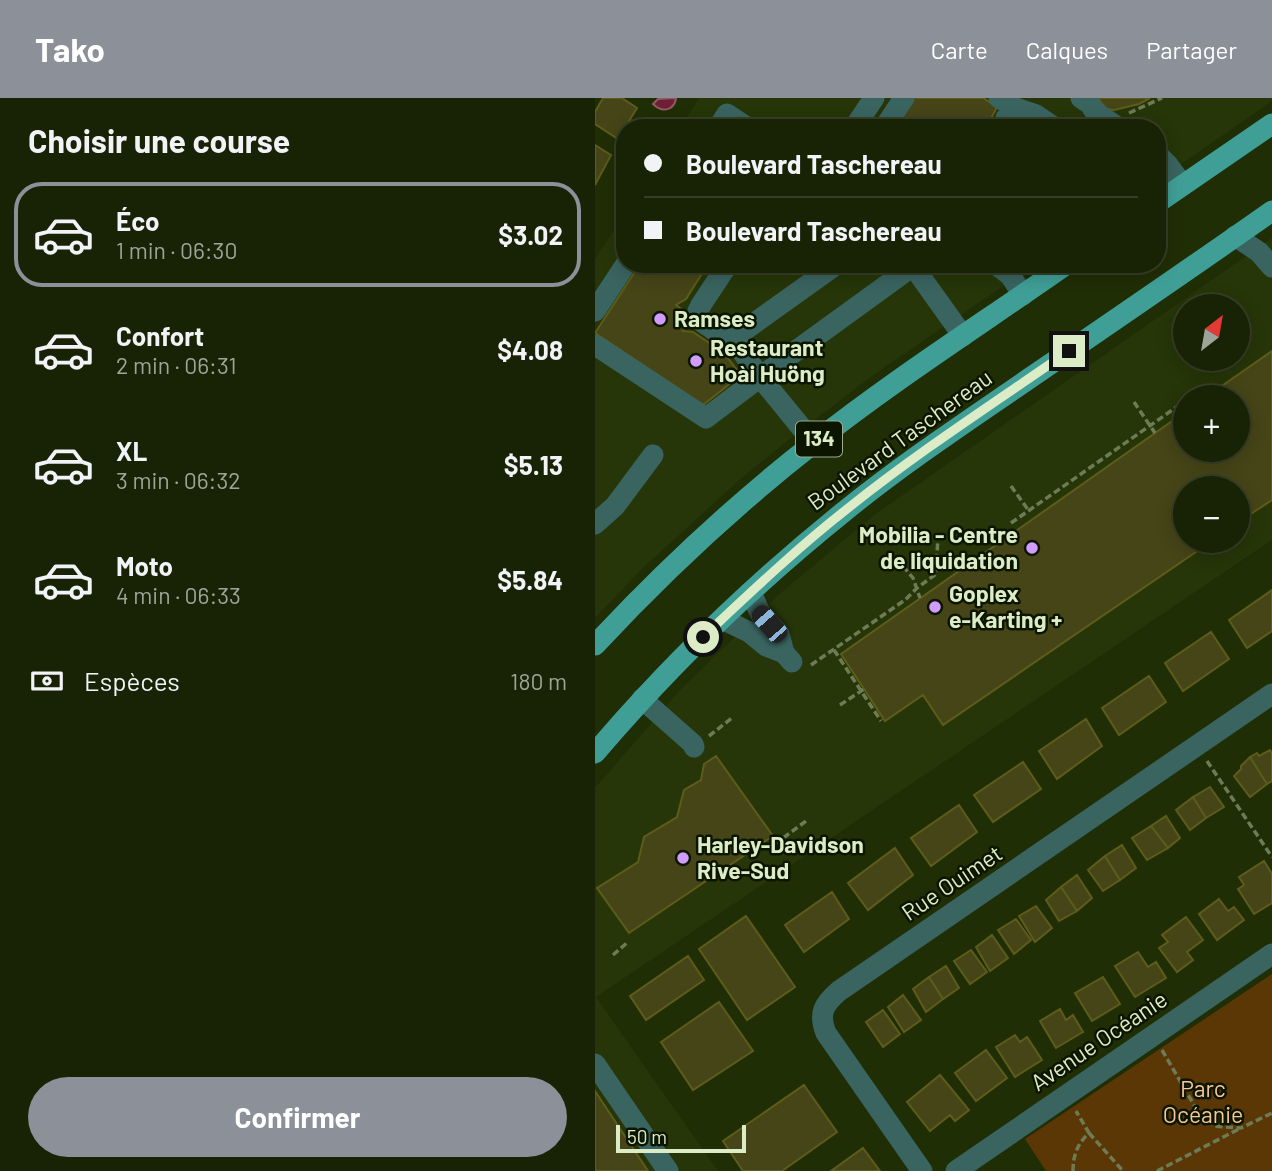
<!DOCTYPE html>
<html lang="fr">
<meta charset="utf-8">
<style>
body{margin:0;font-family:Barlow,sans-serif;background:#252f13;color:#f1f3f6;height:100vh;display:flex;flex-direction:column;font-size:26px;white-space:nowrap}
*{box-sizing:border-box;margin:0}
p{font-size:23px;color:#9fa49a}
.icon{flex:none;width:38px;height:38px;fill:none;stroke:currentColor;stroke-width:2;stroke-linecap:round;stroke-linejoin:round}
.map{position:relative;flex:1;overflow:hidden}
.drawer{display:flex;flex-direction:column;background:#182204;width:595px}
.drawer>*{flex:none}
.banner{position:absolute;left:21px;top:21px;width:550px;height:154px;border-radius:28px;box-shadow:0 4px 18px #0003,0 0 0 2px #363f26;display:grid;align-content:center;height:154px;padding:0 28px;background:#182204}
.needle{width:46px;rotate:31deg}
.tools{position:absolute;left:578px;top:196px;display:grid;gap:14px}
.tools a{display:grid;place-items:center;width:77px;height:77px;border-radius:50%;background:#182204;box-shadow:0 4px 18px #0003,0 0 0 2px #363f26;font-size:35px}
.scale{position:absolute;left:21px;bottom:18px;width:130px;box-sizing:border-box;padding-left:7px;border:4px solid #dbecc6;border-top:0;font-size:19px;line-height:24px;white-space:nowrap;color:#dbecc6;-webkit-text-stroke:5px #0b1500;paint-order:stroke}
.end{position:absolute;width:32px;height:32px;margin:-16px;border:9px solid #dbecc6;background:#111;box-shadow:0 0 0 4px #111}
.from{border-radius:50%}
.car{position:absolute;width:21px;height:42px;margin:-21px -10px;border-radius:9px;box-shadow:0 0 5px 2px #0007;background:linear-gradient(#222 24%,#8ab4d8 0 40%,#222 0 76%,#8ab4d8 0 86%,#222 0)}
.banner b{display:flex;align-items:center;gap:24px;height:66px;font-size:26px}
.banner b+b{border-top:2px solid #363f26}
.banner i{width:18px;height:18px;background:#f1f3f6}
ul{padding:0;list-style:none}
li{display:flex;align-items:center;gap:21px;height:105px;margin:0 14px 10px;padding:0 14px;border:4px solid transparent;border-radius:28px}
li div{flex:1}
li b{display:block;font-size:26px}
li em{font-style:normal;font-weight:700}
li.current{border-color:#8c9099}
li>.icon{width:63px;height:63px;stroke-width:1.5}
h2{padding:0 28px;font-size:32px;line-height:84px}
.pay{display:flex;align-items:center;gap:18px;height:77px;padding:0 28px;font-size:26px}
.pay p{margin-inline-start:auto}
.cta{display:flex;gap:14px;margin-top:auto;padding:14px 28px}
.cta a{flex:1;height:80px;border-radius:42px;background:#8c9099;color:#fff;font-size:28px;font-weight:700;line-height:80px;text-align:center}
header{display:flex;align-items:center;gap:42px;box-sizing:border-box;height:98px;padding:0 35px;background:#8c9099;color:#fff}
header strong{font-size:33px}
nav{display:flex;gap:38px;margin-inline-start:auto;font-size:24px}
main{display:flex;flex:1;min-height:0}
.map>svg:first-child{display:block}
.built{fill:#263608;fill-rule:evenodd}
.green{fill:#5c3706}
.water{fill:#6f1e36;stroke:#8f5c61;stroke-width:2}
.building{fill:#464518;stroke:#5e5c1a;stroke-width:2}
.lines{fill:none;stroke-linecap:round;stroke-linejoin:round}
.path{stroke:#6d7c55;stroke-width:3.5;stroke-dasharray:7 3.5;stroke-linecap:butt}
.minor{stroke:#3a6460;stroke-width:21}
.major{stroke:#3f9f97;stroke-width:21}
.route{stroke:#dbecc6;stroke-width:9}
.poi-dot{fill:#d09dff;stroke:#0b1500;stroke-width:2.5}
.labels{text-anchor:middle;stroke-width:5;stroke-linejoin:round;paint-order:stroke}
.shield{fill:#0b1500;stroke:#9dac8b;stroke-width:2}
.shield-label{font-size:21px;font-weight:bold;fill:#dbecc6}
.poi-label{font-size:23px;font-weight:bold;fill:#dbecc6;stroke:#0b1500;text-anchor:start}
.street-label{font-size:23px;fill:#dbecc6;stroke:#0b1500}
.park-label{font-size:23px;fill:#f7c693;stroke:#0b1500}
</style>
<header>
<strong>Tako</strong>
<nav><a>Carte</a><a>Calques</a><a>Partager</a></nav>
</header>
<main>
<section class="drawer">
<h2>Choisir une course</h2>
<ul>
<li class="current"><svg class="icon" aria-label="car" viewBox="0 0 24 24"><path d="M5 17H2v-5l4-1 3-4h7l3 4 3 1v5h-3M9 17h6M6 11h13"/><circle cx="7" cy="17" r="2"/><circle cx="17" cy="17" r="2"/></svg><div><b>Éco</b><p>1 min · 06:30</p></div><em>$3.02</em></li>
<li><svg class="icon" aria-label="car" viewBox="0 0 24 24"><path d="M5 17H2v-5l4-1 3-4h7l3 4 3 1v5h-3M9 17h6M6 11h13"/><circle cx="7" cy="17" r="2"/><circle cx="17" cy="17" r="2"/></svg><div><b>Confort</b><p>2 min · 06:31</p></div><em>$4.08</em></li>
<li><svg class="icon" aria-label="car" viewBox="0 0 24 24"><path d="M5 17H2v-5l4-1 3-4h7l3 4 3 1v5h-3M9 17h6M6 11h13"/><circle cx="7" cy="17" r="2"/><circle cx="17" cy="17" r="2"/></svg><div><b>XL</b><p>3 min · 06:32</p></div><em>$5.13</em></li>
<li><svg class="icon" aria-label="car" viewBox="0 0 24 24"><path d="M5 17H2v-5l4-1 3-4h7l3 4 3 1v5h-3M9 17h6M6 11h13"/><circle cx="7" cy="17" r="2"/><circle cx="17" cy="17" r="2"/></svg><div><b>Moto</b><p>4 min · 06:33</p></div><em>$5.84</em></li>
</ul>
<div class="pay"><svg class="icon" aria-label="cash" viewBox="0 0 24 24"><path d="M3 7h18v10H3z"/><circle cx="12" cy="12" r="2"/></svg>Espèces<p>180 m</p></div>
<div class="cta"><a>Confirmer</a></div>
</section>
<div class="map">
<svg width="677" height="1073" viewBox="0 0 677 1073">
<rect width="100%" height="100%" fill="#202e06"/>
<path class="built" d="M104,0H677V3L562,83V30H85Z
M30,115V166H440L277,278L191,344L151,376L84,437L50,468L0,520V161Z
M677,140V442L1,899L123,1073H0V690L84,593L182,498L279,417ZM590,208H642V261H590ZM590,299H642V352H590ZM590,390H642V443H590Z"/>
<path class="green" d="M677,876V1073H451L430,1041Z"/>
<path class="water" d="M80,0L81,1C78,14 66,14 58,6L63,1Z"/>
<path class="building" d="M8,0H27L42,10L23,41L0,26V14Z
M311,0H388L402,9L391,30H297Z
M503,0H555L544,6L519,12L511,11Z
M0,47L16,57L0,87Z
M45,166H113L91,201L81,207L91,214L93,223L88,233L98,234L129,255L146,277L108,307L0,235Z
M677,253V402L642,425V390H590V443H617L348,627L328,597L290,623L246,556L590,314V352H642V299H611Z
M677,492V533L652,550L634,522Z
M616,534L634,561L588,593L570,565Z
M554,578L571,604L524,637L507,610Z
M491,621L507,648L462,681L444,653Z
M675,652L677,656V683L672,686L655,659L662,655L664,658Z
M121,658L178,738L34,835L2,790L43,764L49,739L82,719L89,692L106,682L109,666Z
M655,659L672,686L655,699L639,678L646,671V668Z
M428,664L446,691L398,724L379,697Z
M615,689L629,709L611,720L598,699Z
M598,699L611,720L595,732L581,712Z
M364,707L382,734L336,768L316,740Z
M571,718L585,740L573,750L556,728Z
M556,728L573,750L552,762L537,740Z
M527,747L541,770L525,782L510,758Z
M300,750L318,777L273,812L253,785Z
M510,758L525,782L508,793L493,772Z
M669,763L677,776V805L659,816L643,791L649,787L644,779Z
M482,777L497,800L482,813L466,789Z
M466,789L482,813L464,823L451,802Z
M237,794L254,821L209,854L190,827Z
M624,801L633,813L639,809L649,822L622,842L604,816Z
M441,808L457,830L440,844L424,818Z
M151,818L200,889L152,922L104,851Z
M591,819L608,842L592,854L598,862L582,874L564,850L573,844L567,837Z
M421,821L436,842L419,856L403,832Z
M397,837L413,860L395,873L381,849Z
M376,852L392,874L375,886L359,863Z
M543,854L553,869L561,864L571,880L540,899L520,868Z
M93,858L109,882L51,922L35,898Z
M351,868L364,890L348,901L334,879Z
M334,879L348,901L331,914L318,891Z
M508,879L525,906L497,923L480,895Z
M308,897L326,922L309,934L293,909Z
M124,904L158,953L98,992L66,944Z
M465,911L471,922L478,917L488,934L461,950L445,923Z
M288,912L305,936L288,949L271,924Z
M420,937L425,944L432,939L447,962L420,979L401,949Z
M391,952L412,980L381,1003L360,975Z
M345,977L374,1012L360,1023L355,1017L335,1033L312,1004Z
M209,987L242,1034L187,1073H148L128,1043Z
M0,993L53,1073H0Z
M268,1050L285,1073H236Z"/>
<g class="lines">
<path class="path" d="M534,15L567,0
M539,304L560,335
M416,388L434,413
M416,425L583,308
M308,468L318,480L325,500
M239,552L286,623
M216,567L310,502L322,490L341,476L343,438
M245,607L269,591
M114,638L137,620
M612,663L677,759
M180,746L211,723
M18,857L33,844
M567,952L599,1007L618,1028L646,1030L677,1015
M494,1035L528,1073
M478,1073C478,1058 482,1046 494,1035L481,1013
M562,1073L644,1031"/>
<path class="minor" d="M404,0L418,9L411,20L412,30
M486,0L495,6L500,14L524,30
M418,9L441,17L460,30
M123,30L132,16L153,30
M259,30L279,0
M289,30L309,0
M562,56L573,67L588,87
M640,138L664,154L677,169
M400,166L415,177L428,197
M0,213L31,166
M138,246L147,234L242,166
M0,247L111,320L165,279L144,249L103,221V213L106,207L133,166
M219,345L165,279L318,168L368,238
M0,426L20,408L58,357
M156,494L165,515L184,536L189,555
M127,521L154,534L171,548L189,555L197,564
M47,601L98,646L99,649
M0,966L73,1073
M327,1073L231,935C223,915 229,906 244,893L677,596
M361,1073L677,856"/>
<path class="major" d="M562,105L677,26
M0,547C68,474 141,406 219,345C300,281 388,225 472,166
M0,655C76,566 160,485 251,412C309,365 371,324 432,282C514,226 596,170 677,113"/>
</g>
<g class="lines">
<path class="route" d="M108,539C155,495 201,451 252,411C323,354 399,305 474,253"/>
</g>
<g class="poi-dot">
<circle cx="65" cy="221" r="7"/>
<circle cx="101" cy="263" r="7"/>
<circle cx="437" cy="450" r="7"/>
<circle cx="340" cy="509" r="7"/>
<circle cx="88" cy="760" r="7"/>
</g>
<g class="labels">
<rect class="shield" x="201" y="323.5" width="46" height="35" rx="5"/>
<g class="shield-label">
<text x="224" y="348">134</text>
</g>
<g class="poi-label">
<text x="79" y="229">Ramses</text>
<text x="115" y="258">Restaurant<tspan x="115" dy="26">Hoài Huöng</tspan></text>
<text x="423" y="445" text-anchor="end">Mobilia - Centre<tspan x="423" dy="26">de liquidation</tspan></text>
<text x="354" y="504">Goplex<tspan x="354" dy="26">e-Karting +</tspan></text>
<text x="102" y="755">Harley-Davidson<tspan x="102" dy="26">Rive-Sud</tspan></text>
</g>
<g class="street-label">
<text transform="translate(305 342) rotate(-36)" y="8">Boulevard Taschereau</text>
<text transform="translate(357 785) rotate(-34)" y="8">Rue Ouimet</text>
<text transform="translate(504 943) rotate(-34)" y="8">Avenue Océanie</text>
</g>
<g class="park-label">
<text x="608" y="999">Parc<tspan x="608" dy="26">Océanie</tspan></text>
</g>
</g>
</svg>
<div class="tools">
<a><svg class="needle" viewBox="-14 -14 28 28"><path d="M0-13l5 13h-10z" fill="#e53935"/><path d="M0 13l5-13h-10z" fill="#9fa49a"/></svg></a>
<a>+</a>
<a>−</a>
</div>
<div class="scale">50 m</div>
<i class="end from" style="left:108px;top:539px"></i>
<i class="end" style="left:474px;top:253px"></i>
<i class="car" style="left:174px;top:526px;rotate:319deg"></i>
<div class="banner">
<b><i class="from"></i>Boulevard Taschereau</b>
<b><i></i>Boulevard Taschereau</b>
</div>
</div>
</main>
